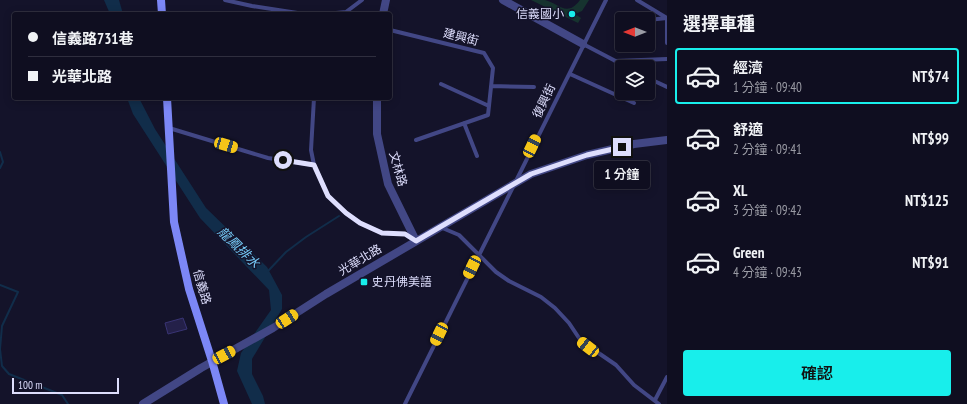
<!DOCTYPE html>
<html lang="zh-TW">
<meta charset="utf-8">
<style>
body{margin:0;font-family:"PT Sans Narrow","Noto Sans TC",sans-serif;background:#181729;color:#f1f3f6;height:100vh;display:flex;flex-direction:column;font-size:15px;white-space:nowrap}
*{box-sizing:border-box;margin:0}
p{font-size:13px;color:#9b9ca5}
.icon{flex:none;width:22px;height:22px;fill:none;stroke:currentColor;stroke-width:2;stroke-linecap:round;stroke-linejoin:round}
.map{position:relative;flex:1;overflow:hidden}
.side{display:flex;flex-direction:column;background:#0f0e20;width:300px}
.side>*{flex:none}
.top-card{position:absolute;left:12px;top:12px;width:380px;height:88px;border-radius:4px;box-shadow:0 2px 10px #0003,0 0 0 1px #2f2e3e;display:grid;align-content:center;height:88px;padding:0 16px;background:#0f0e20}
.needle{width:26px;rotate:270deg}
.tools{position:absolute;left:615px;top:12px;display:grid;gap:8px}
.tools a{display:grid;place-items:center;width:40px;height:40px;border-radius:4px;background:#0f0e20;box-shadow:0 2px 10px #0003,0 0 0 1px #2f2e3e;font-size:20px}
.scale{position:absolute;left:12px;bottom:10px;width:107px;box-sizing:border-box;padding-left:4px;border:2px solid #dedefd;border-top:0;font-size:11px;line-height:14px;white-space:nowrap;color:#dedefd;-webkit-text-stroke:3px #14132a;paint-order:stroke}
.end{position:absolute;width:18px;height:18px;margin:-9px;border:5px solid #dedefd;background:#111;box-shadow:0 0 0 2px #111}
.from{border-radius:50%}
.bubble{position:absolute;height:28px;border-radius:4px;background:#0f0e20;box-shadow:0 2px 10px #0003,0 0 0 1px #2f2e3e;font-size:13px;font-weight:600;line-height:28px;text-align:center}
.car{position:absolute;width:12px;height:24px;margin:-12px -6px;border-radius:5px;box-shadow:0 0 3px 1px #0007;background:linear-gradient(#f5c518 24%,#345 0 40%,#f5c518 0 76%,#345 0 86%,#f5c518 0)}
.top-card b{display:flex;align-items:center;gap:14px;height:38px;font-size:15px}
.top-card b+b{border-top:1px solid #2f2e3e}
.top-card i{width:10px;height:10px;background:#f1f3f6}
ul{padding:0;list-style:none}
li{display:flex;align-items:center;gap:12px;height:56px;margin:0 8px 6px;padding:0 8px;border:2px solid transparent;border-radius:4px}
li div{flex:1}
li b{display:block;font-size:15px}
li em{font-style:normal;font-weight:600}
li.on{border-color:#18eeeb}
li>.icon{width:36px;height:36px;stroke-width:1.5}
h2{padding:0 16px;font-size:18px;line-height:48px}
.button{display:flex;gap:8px;margin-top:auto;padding:8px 16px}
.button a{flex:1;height:46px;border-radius:4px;background:#18eeeb;color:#111;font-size:16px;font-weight:600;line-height:46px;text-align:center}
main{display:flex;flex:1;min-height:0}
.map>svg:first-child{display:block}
.green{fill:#16332f}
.water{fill:#112d4a}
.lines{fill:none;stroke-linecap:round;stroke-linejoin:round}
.stream{stroke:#112d4a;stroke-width:2}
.building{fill:#242049;stroke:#393474}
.lane{stroke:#424785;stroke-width:4}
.street{stroke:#424785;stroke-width:8}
.secondary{stroke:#7c87f6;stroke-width:8}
.route{stroke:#dedefd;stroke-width:5}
.poi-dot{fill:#18eeeb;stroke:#14132a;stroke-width:1.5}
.labels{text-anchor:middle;stroke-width:3;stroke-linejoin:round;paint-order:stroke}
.poi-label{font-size:12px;fill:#dedefd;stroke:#14132a;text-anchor:end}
.street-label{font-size:12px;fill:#dedefd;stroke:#14132a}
.water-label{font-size:13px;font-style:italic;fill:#74c8f5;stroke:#14132a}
</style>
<main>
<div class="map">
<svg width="667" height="404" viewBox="0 0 667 404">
<rect width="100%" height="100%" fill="#14132a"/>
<path class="green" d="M531,0C535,0 541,0 545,0C558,3 567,18 580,0H589L582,11L575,14L581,18L578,23Z"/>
<path class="water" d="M104,0H119L123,14H110Z
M127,98H139L155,129L206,208L267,267L282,295V309L252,359V374L263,396L265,404H252L237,371L241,353L271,310L269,290L200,218L133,114Z"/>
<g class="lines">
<path class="stream" d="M0,152L3,162L0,168
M268,271L286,252L306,237L339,216
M0,285L18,292L2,326L0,349L2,366L9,374L62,395L68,404"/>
</g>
<path class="building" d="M183,318L187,329L168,334L165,323Z"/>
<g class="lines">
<path class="lane" d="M225,0L252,6L304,14
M637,0L667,18
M326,14L346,12L362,0
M648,20L667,18V43
M390,30L484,53L493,68L488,115L416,140
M583,44L627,67
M615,61L667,59
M570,74L634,103
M648,78L667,87
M441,84L489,106
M491,86L534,87
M314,98L311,150L314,165L328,196L346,213L360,223L382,233L405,234L414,240
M464,123L477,156
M169,128L268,158L314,165
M440,227L459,235L496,272L509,281L541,297L555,308L569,323L581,341L616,365L634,385L659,404
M655,400L667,377
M405,404L606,0"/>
<path class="street" d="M503,0L583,44
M383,14L386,0
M377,98V134L388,184L416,241
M143,404L201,368L273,328L326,294L531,174L587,155L634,144L667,140"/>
<path class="secondary" d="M161,0L162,14
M167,98L174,222L189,289L212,361L224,404"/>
</g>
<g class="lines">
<path class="route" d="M283,160L314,165L328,196L346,213L360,223L382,233L405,234L416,241L531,174L587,155L622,147"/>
</g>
<g class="poi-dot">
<circle cx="572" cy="14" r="4"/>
<rect x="360" y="278" width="8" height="8" rx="2"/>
</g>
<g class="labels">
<g class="poi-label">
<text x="564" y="18">信義國小</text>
<text x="372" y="286" text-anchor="start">史丹佛美語</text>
</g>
<g class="street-label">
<text transform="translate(461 37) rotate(14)" y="4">建興街</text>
<text transform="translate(544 101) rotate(-64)" y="4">復興街</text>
<text transform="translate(398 169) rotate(74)" y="4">文林路</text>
<text transform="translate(360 260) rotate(-31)" y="4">光華北路</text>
<text transform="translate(202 287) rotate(74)" y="4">信義路</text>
</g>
<g class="water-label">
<text transform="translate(239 247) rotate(44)" y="5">龍鳳排水</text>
</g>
</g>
</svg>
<div class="tools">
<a><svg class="needle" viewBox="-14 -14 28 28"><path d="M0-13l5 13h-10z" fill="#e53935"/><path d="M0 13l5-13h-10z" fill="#9b9ca5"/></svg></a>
<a><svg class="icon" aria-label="layers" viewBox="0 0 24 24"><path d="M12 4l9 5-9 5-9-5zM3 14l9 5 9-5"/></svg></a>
</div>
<div class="scale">100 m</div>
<i class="end from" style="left:283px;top:160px"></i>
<i class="end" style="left:622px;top:147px"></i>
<div class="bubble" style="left:594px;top:161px;width:56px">1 分鐘</div>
<i class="car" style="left:226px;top:145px;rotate:106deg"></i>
<i class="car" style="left:532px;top:146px;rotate:26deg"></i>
<i class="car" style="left:472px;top:267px;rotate:206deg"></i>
<i class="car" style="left:287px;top:319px;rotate:57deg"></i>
<i class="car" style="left:439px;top:334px;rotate:206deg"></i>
<i class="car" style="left:588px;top:347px;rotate:308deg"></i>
<i class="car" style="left:224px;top:355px;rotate:62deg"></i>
<div class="top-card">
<b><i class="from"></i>信義路731巷</b>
<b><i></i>光華北路</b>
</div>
</div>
<section class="side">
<h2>選擇車種</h2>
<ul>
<li class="on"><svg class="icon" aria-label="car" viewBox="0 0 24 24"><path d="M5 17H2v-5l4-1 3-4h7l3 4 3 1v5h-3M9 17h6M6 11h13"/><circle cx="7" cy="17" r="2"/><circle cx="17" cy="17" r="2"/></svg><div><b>經濟</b><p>1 分鐘 · 09:40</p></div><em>NT$74</em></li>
<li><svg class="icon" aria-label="car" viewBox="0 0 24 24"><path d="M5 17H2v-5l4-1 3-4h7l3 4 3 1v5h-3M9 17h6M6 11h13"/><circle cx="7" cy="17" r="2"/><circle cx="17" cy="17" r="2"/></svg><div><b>舒適</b><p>2 分鐘 · 09:41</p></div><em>NT$99</em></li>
<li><svg class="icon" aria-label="car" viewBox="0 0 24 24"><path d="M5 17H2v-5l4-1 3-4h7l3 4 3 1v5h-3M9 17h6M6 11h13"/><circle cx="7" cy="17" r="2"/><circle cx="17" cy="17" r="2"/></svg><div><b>XL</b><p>3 分鐘 · 09:42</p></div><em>NT$125</em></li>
<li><svg class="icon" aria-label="car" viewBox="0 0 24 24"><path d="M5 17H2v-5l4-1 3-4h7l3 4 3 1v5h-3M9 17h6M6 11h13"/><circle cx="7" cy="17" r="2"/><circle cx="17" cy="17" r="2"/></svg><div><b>Green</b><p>4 分鐘 · 09:43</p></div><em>NT$91</em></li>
</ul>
<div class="button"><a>確認</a></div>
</section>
</main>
